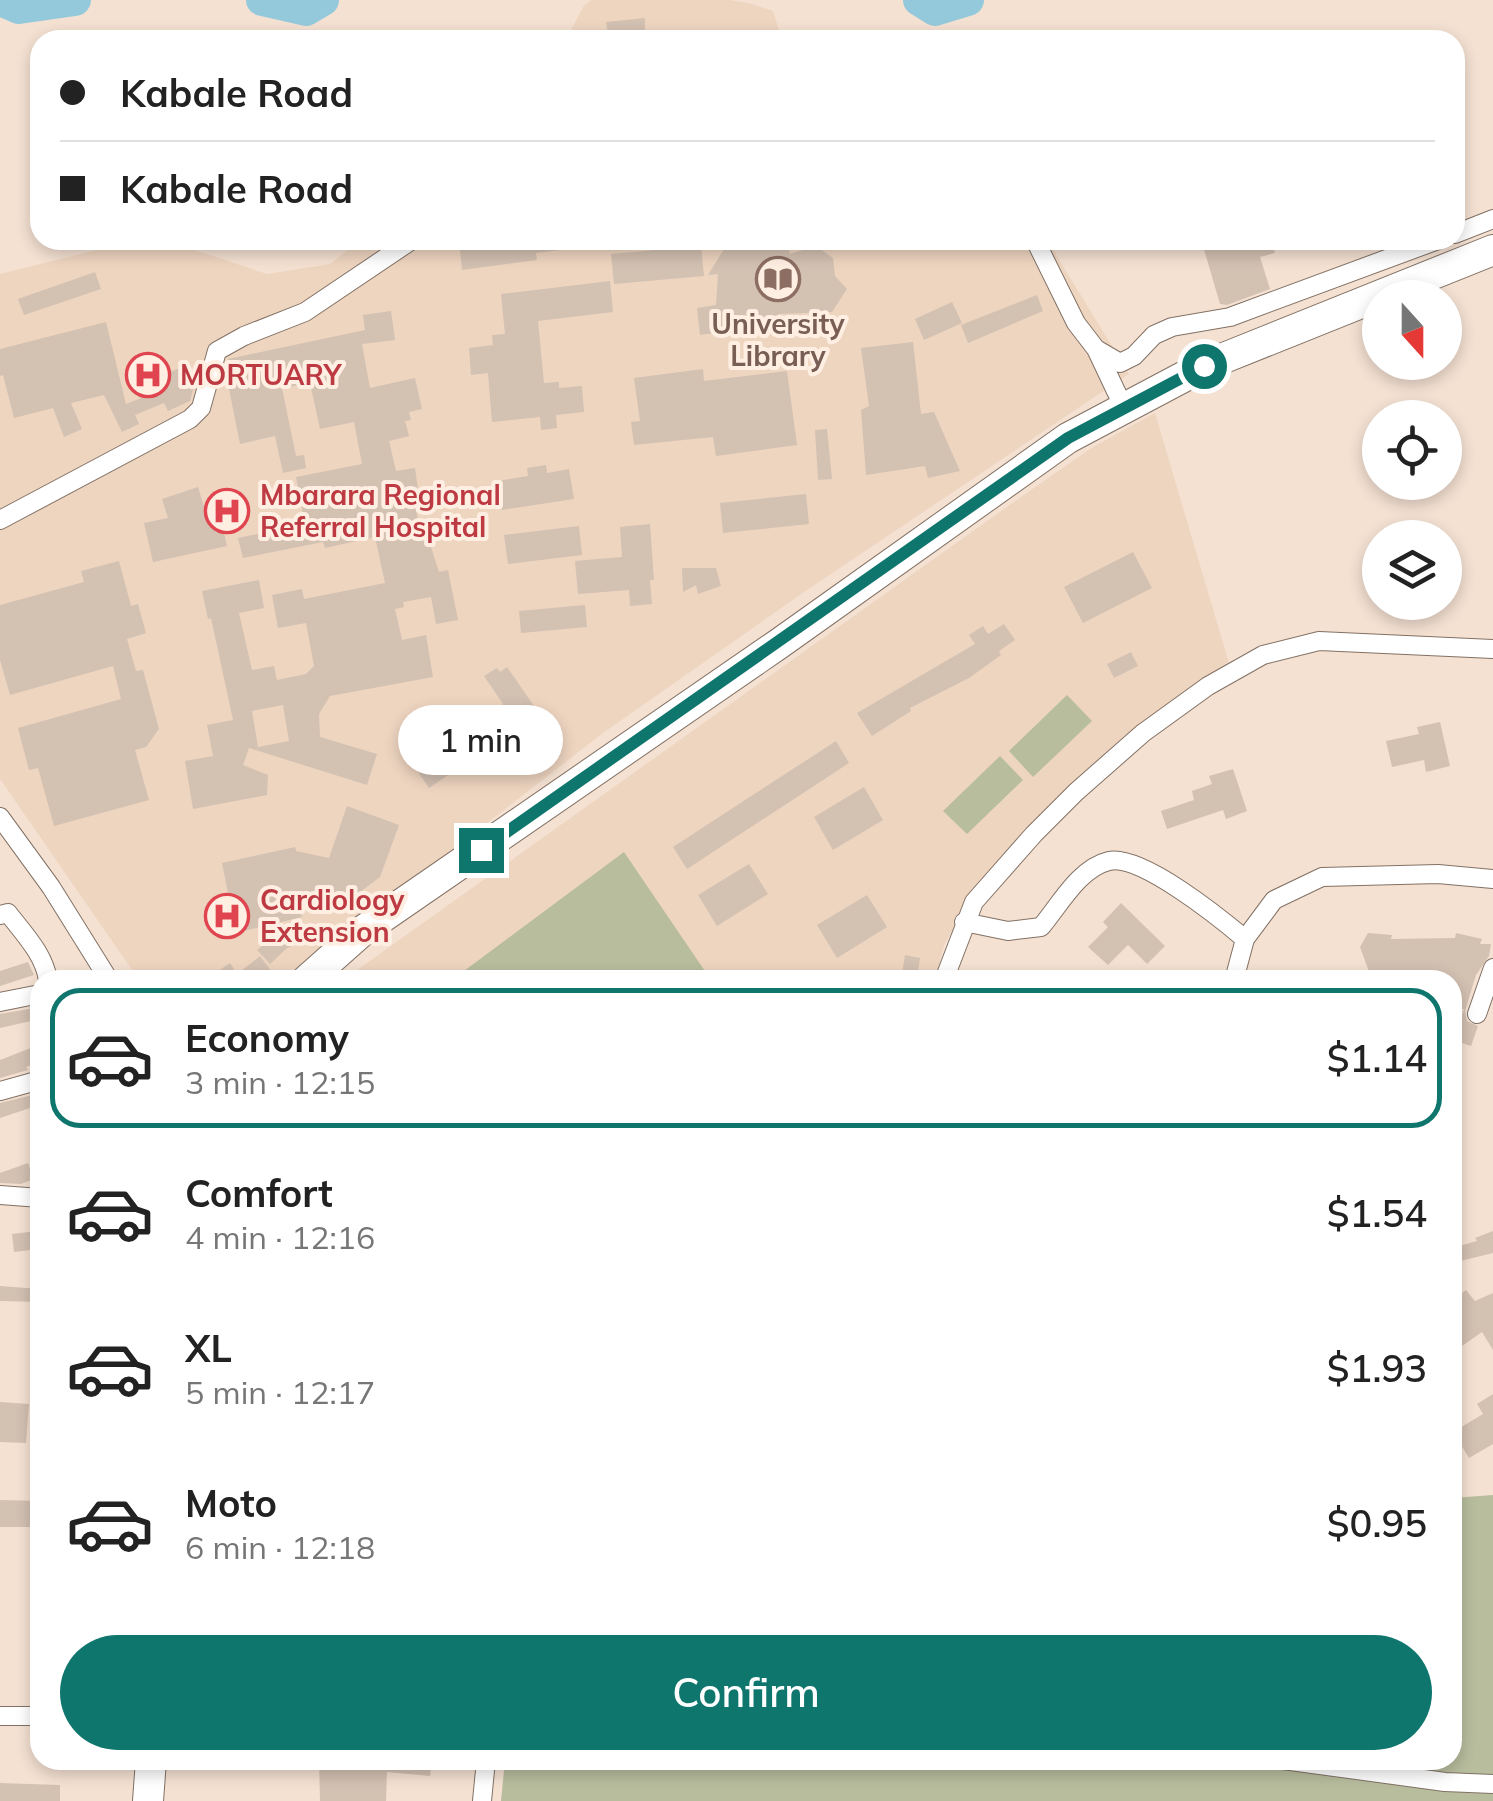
<!DOCTYPE html>
<meta charset="utf-8">
<style>
body{margin:0;font-family:Mulish,sans-serif;background:#f6f6f6;color:#222;height:100vh;display:flex;flex-direction:column;font-size:38px;white-space:nowrap}
*{box-sizing:border-box;margin:0}
p{font-size:32px;color:#767676}
.icon{flex:none;width:55px;height:55px;fill:none;stroke:currentColor;stroke-width:2;stroke-linecap:round;stroke-linejoin:round}
.map{position:relative;flex:1;overflow:hidden}
.side{position:absolute;left:30px;top:970px;width:1432px;height:800px;display:flex;flex-direction:column;background:#fff;border-radius:30px;box-shadow:0 5px 15px #0003}
.side>*{flex:none}
.top-card{position:absolute;left:30px;top:30px;width:1435px;height:220px;border-radius:30px;box-shadow:0 5px 15px #0003;display:grid;align-content:center;height:220px;padding:0 30px;background:#fff}
.needle{width:65px;rotate:159deg}
.fabs{position:absolute;left:1362px;top:280px;display:grid;gap:20px}
.fabs a{display:grid;place-items:center;width:100px;height:100px;border-radius:50%;background:#fff;box-shadow:0 5px 15px #0003;font-size:50px}
.end{position:absolute;width:45px;height:45px;margin:-22px;border:12px solid #0f766e;background:#fff;box-shadow:0 0 0 5px #fff}
.from{border-radius:50%}
.bubble{position:absolute;height:70px;border-radius:35px;background:#fff;box-shadow:0 5px 15px #0003;font-size:32px;font-weight:600;line-height:70px;text-align:center}
.top-card b{display:flex;align-items:center;gap:35px;height:95px;font-size:38px}
.top-card b+b{border-top:2px solid #e0e0e0}
.top-card i{width:25px;height:25px;background:#222}
ul{padding:18px 0 0;list-style:none}
li{display:flex;align-items:center;gap:30px;height:140px;margin:0 20px 15px;padding:0 10px;border:5px solid transparent;border-radius:30px}
li div{flex:1}
li b{display:block;font-size:38px}
li em{font-style:normal;font-weight:600}
li.active{border-color:#0f766e}
li>.icon{width:90px;height:90px;stroke-width:1.5}
.button{display:flex;gap:20px;margin-top:auto;padding:20px 30px}
.button a{flex:1;height:115px;border-radius:60px;background:#0f766e;color:#fff;font-size:40px;font-weight:600;line-height:115px;text-align:center}
.map>svg:first-child{display:block}
.built{fill:#eed5c0}
.green{fill:#b8bd9e}
.lines{fill:none;stroke-linecap:round;stroke-linejoin:round}
.river{stroke:#94c9dc;stroke-width:32}
.building{fill:#d3c1b2;fill-rule:evenodd}
.minor-casing{stroke:#827164;stroke-width:20}
.primary-casing{stroke:#827164;stroke-width:32}
.minor{stroke:#fff;stroke-width:18}
.primary{stroke:#fff;stroke-width:30}
.route{stroke:#0f766e;stroke-width:12}
.labels{text-anchor:middle;stroke-width:8;stroke-linejoin:round;paint-order:stroke}
.education-label{font-size:28px;font-weight:bold;fill:#785e54;stroke:#ffefe3}
.health-label{font-size:28px;font-weight:bold;fill:#be3a42;stroke:#ffefe3;text-anchor:start}
</style>
<div class="map">
<svg width="1493" height="1801" viewBox="0 0 1493 1801">
<rect width="100%" height="100%" fill="#f4e1d2"/>
<path class="built" d="M591,0H730L748,3L773,11L782,40H566L583,7Z
M137,240H165L267,274L330,264L360,240H1047L1129,374L807,590L603,733L356,925L296,980H139L0,779V274Z
M1155,413L1229,663L1106,753L987,873L944,945L935,980H343L1018,499L1093,447Z"/>
<path class="green" d="M1067,695L1092,721L1033,777L1009,751Z
M1000,756L1023,780L967,834L943,811Z
M624,852L711,980H452Z
M1493,1495V1801H501L505,1760H1452L1453,1498Z"/>
<g class="lines">
<path class="river" d="M0,0L19,8L75,0
M262,0L306,10L323,0
M919,0L935,10L968,0"/>
</g>
<path class="building" d="M645,18V40H609L606,22Z
M459,240H568V249L536,253L537,260L462,270Z
M734,240H754L755,246L786,240L790,254L816,246L833,258L835,276L847,289L832,312L778,314L780,324L700,335L697,308L716,305L718,274L708,275L724,249L733,248Z
M1221,240H1271L1275,253L1260,257L1270,289L1227,305L1220,304L1203,246Z
M701,246L704,276L614,284L611,254Z
M95,272L101,289L24,315L18,299Z
M610,281L613,312L538,321L544,383L559,382V388L582,386L584,412L556,415L557,428L541,430L540,417L492,422L488,373L471,375L469,348L493,345L492,335L505,334L501,294Z
M1037,295L1043,311L968,343L961,325Z
M952,302L962,323L924,340L915,319Z
M391,311L395,340L362,344L370,388L415,378L422,409L409,412L411,420L405,421L409,436L389,441L396,471L415,468L419,496L413,497L422,537L427,535L439,572L448,570L458,620L436,624L431,597L403,602L404,607L395,609L402,640L426,635L433,677L330,696L319,714L320,737L377,754L367,785L249,748L243,765L268,775L267,795L193,809L185,761L213,756L207,725L233,720L211,618L208,619L202,591L259,580L264,608L239,613L252,670L274,666L277,680L306,674L314,666L306,623L278,628L272,595L302,589L304,599L385,583L375,537L325,548L323,542L243,558L238,538L305,524L296,477L362,464L354,422L320,429L310,383L282,388L296,456L304,455L306,468L283,473L275,436L240,444L225,369L228,359L365,330L363,315ZM283,705L289,741L258,747L252,711Z
M106,322L126,404L156,392L150,379L186,366L194,386L190,401L168,411L164,403L135,415L139,424L122,432L104,395L71,403L82,429L64,437L53,408L14,418L3,375L0,376V349Z
M913,342L921,414L934,412L960,471L928,478L925,466L866,475L861,410L869,406L861,348Z
M703,369L704,381L787,371L797,445L716,456L713,437L634,445L631,422L640,421L634,378Z
M827,429L832,479L818,480L815,430Z
M546,465L547,473L569,469L574,499L502,510L497,481L528,476L527,468Z
M198,487L205,510L218,507L227,546L153,562L144,523L168,518L162,499Z
M806,494L809,524L723,533L720,503Z
M650,524L654,580H650L652,604L630,606L629,590L578,594L575,561L622,557L620,527Z
M579,526L582,555L508,564L504,535Z
M1133,552L1152,588L1083,623L1064,587Z
M119,561L131,606L138,604L146,633L127,639L136,671L143,670L159,729L146,747L135,750L149,800L54,826L38,768L29,770L18,728L121,699L113,666L10,695L0,660V605L84,582L81,571Z
M682,568H716L721,586L698,594L696,585L683,592Z
M585,605L587,627L521,633L519,611Z
M1004,624L1015,640L999,651L1001,655L969,678L910,708L911,711L872,736L857,713L975,644L969,635L983,626L988,634Z
M1131,652L1138,666L1114,678L1107,664Z
M507,667L539,713L496,742L499,747L472,765L469,761L429,788L400,746L422,731L427,740L454,722L461,733L503,704L484,676L497,668L500,672Z
M1440,722L1450,766L1426,772L1424,760L1392,767L1386,741L1419,734L1417,727Z
M836,741L849,763L687,869L673,847Z
M1233,769L1247,811L1226,819L1223,810L1167,829L1161,811L1194,800L1192,791L1212,784L1209,776Z
M864,787L883,820L833,850L814,817Z
M347,806L399,825L380,877L331,914L294,899L302,917L218,937L209,902L229,898L222,863L295,847L296,851L329,858Z
M749,864L768,894L717,926L698,895Z
M867,895L887,927L837,958L817,925Z
M1121,903L1165,946L1147,964L1128,945L1108,965L1088,947L1108,927L1103,922Z
M296,918L305,941L287,948L270,964L257,950Z
M1368,933L1392,935L1391,939L1455,938L1456,933L1482,939L1480,944H1491L1489,956L1476,975L1465,1011L1467,1021L1478,1026L1471,1046L1453,1040L1464,1009L1452,1008V980H1444L1442,972L1402,973L1405,980H1372L1360,947Z
M905,955L920,958L917,980H901Z
M260,956L272,972L261,980H205L230,963L237,974Z
M28,962L34,975L0,986V971Z
M40,1007V1019L0,1028V1014Z
M36,1046L40,1062L26,1067L28,1070L0,1078V1060Z
M36,1094L39,1105L0,1118V1103Z
M28,1163L34,1179L21,1184L0,1183V1173Z
M37,1231L39,1249L14,1252L12,1234Z
M1493,1231V1253L1452,1263V1248L1477,1241L1475,1238Z
M0,1286L40,1289V1302L0,1301Z
M1466,1290L1475,1301L1493,1293V1350L1482,1332L1452,1353V1300Z
M1493,1394V1444L1469,1458L1453,1432L1483,1414L1477,1404Z
M0,1402L29,1404L26,1443L0,1442Z
M0,1500L40,1501V1527H0Z
M319,1760H432L430,1776L387,1772L386,1801H320Z
M0,1783L60,1785V1801H0Z"/>
<g class="lines">
<defs>
<path id="minor" d="M1455,234L1493,219
M1035,240L1076,323L1096,349L1123,406
M1096,349L1120,363L1134,356L1154,335L1172,327L1230,317L1438,240
M0,520L190,419L201,408L217,351L244,336L305,312L412,240
M0,817L51,887L109,980
M0,915L8,913C24,934 44,954 48,980
M964,922L1008,931L1041,927C1059,906 1079,868 1109,861C1141,854 1220,918 1245,939
M944,980L974,902L1034,834L1076,792L1143,733L1208,686L1263,655L1319,641L1493,649
M1234,980L1245,939L1274,900L1322,877L1438,874L1493,879
M0,1002L40,994
M1477,1014L1493,968
M0,1091L40,1080
M0,1195L40,1198
M0,1716H40
M1283,1760L1445,1782L1493,1784
M482,1801L486,1760"/>
<path id="primary" d="M307,980L361,932L780,643L1068,438L1204,366L1493,250
M148,1801L151,1760"/>
</defs>
<use href="#minor" class="minor-casing"/>
<use href="#primary" class="primary-casing"/>
<use href="#minor" class="minor"/>
<use href="#primary" class="primary"/>
</g>
<g class="lines">
<path class="route" d="M481,850L1068,438L1204,366"/>
</g>
<defs>
<symbol id="library-ring" viewBox="-11 -11 22 22"><circle r="9.5" fill="#ffefe3" stroke="#8d6e63" stroke-width="1.5"/><path d="M-6-4Q-3-5.5-.7-3.5V5Q-3 3-6 4ZM6-4Q3-5.5 .7-3.5V5Q3 3 6 4Z" fill="#8d6e63"/></symbol>
<symbol id="hospital-ring" viewBox="-11 -11 22 22"><circle r="9.5" fill="#ffefe3" stroke="#e0444e" stroke-width="1.5"/><path d="M-5-5h3v3.5h4V-5h3V5h-3V1.5h-4V5h-3Z" fill="#e0444e"/></symbol>
</defs>
<g fill-rule="evenodd">
<use href="#library-ring" x="753" y="254" width="50" height="50"/>
<use href="#hospital-ring" x="123" y="350" width="50" height="50"/>
<use href="#hospital-ring" x="202" y="486" width="50" height="50"/>
<use href="#hospital-ring" x="202" y="891" width="50" height="50"/>
</g>
<g class="labels">
<g class="education-label">
<text x="778" y="334">University<tspan x="778" dy="32">Library</tspan></text>
</g>
<g class="health-label">
<text x="180" y="385">MORTUARY</text>
<text x="260" y="505">Mbarara Regional<tspan x="260" dy="32">Referral Hospital</tspan></text>
<text x="260" y="910">Cardiology<tspan x="260" dy="32">Extension</tspan></text>
</g>
</g>
</svg>
<div class="fabs">
<a><svg class="needle" viewBox="-14 -14 28 28"><path d="M0-13l5 13h-10z" fill="#e53935"/><path d="M0 13l5-13h-10z" fill="#767676"/></svg></a>
<a><svg class="icon" aria-label="locate" viewBox="0 0 24 24"><circle cx="12" cy="12" r="6"/><path d="M12 2v4M12 18v4M2 12h4M18 12h4"/></svg></a>
<a><svg class="icon" aria-label="layers" viewBox="0 0 24 24"><path d="M12 4l9 5-9 5-9-5zM3 14l9 5 9-5"/></svg></a>
</div>
<i class="end from" style="left:1204px;top:366px"></i>
<i class="end" style="left:481px;top:850px"></i>
<div class="bubble" style="left:398px;top:705px;width:165px">1 min</div>
<div class="top-card">
<b><i class="from"></i>Kabale Road</b>
<b><i></i>Kabale Road</b>
</div>
<section class="side">
<ul>
<li class="active"><svg class="icon" aria-label="car" viewBox="0 0 24 24"><path d="M5 17H2v-5l4-1 3-4h7l3 4 3 1v5h-3M9 17h6M6 11h13"/><circle cx="7" cy="17" r="2"/><circle cx="17" cy="17" r="2"/></svg><div><b>Economy</b><p>3 min · 12:15</p></div><em>$1.14</em></li>
<li><svg class="icon" aria-label="car" viewBox="0 0 24 24"><path d="M5 17H2v-5l4-1 3-4h7l3 4 3 1v5h-3M9 17h6M6 11h13"/><circle cx="7" cy="17" r="2"/><circle cx="17" cy="17" r="2"/></svg><div><b>Comfort</b><p>4 min · 12:16</p></div><em>$1.54</em></li>
<li><svg class="icon" aria-label="car" viewBox="0 0 24 24"><path d="M5 17H2v-5l4-1 3-4h7l3 4 3 1v5h-3M9 17h6M6 11h13"/><circle cx="7" cy="17" r="2"/><circle cx="17" cy="17" r="2"/></svg><div><b>XL</b><p>5 min · 12:17</p></div><em>$1.93</em></li>
<li><svg class="icon" aria-label="car" viewBox="0 0 24 24"><path d="M5 17H2v-5l4-1 3-4h7l3 4 3 1v5h-3M9 17h6M6 11h13"/><circle cx="7" cy="17" r="2"/><circle cx="17" cy="17" r="2"/></svg><div><b>Moto</b><p>6 min · 12:18</p></div><em>$0.95</em></li>
</ul>
<div class="button"><a>Confirm</a></div>
</section>
</div>
